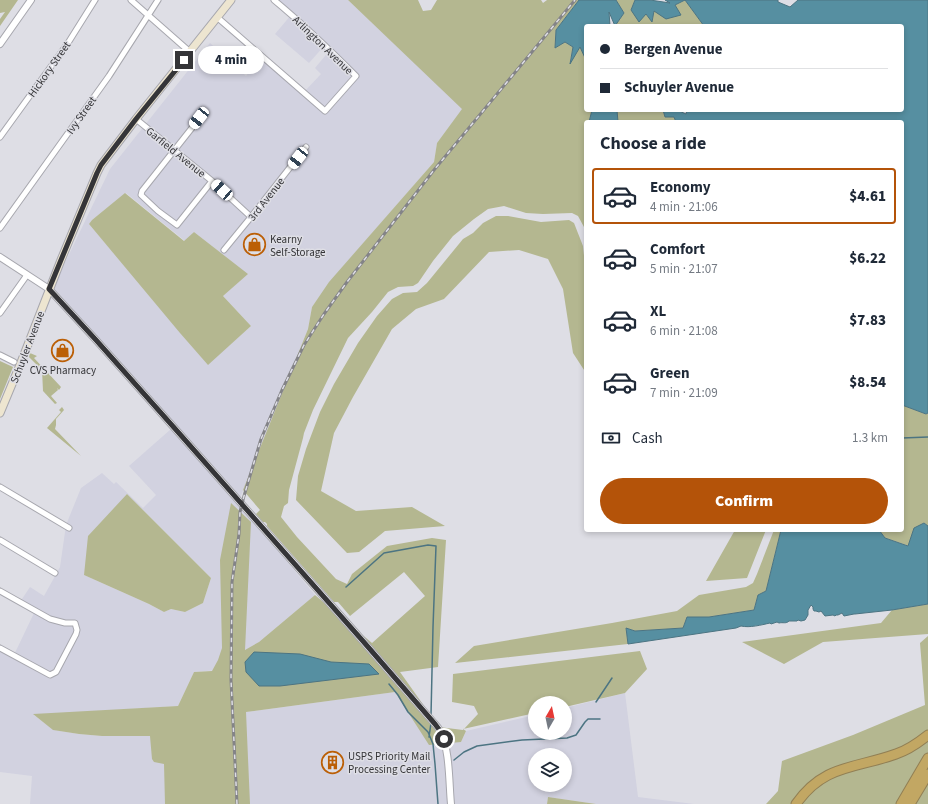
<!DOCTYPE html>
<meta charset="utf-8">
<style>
body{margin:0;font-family:"Source Sans 3",sans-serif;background:#f6f6f7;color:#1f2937;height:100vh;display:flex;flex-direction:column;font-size:15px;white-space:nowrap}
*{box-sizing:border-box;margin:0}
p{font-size:13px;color:#747a83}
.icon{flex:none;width:22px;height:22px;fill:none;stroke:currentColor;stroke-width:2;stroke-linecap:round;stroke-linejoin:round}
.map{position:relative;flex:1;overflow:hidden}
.sheet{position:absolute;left:584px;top:120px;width:320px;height:412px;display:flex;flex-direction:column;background:#fff;border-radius:4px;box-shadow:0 2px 6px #0003}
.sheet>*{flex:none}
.hud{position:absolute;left:584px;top:24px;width:320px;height:88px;border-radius:4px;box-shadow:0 2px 6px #0003;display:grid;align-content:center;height:88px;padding:0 16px;background:#fff}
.needle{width:26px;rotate:9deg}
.buttons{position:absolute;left:528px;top:696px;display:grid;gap:8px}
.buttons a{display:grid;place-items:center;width:44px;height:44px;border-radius:50%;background:#fff;box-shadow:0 2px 6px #0003;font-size:20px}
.end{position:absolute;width:18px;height:18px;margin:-9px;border:5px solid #353538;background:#fff;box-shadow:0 0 0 2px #fff}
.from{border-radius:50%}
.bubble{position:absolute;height:28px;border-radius:14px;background:#fff;box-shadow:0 2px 6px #0003;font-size:13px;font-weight:800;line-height:28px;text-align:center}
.car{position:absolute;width:12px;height:24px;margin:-12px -6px;border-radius:5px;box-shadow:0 0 3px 1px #0007;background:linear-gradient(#fff 24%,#345 0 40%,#fff 0 76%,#345 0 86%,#fff 0)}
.hud b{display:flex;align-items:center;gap:14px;height:38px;font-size:15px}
.hud b+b{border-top:1px solid #e0e1e3}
.hud i{width:10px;height:10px;background:#1f2937}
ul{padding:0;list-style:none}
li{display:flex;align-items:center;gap:12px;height:56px;margin:0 8px 6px;padding:0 8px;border:2px solid transparent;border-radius:4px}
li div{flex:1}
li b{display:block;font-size:15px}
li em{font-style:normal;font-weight:800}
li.selected{border-color:#b45309}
li>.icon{width:36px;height:36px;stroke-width:1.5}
h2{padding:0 16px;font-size:18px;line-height:48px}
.pay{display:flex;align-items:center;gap:10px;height:44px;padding:0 16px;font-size:15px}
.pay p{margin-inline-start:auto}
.action{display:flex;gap:8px;margin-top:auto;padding:8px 16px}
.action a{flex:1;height:46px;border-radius:24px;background:#b45309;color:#fff;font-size:16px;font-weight:800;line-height:46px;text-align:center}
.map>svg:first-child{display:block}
.built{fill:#d2d2e0;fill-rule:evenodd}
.green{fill:#b4b790}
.water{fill:#568fa1;stroke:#4c7482}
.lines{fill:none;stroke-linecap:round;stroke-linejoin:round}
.stream{stroke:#4c7482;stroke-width:1.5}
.minor-casing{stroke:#a7a7ae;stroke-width:7}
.tertiary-casing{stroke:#a7a7ae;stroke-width:8}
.secondary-casing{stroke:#a7a7ae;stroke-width:9}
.motorway-casing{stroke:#917f54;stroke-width:11}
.minor{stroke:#fff;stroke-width:5}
.tertiary{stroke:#fff;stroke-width:6}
.secondary{stroke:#ede5d0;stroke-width:7}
.motorway{stroke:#c2a763;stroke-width:9}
.rail-casing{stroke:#838387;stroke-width:3}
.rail{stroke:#dedee5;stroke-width:1.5;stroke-dasharray:4.5;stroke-linecap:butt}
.route{stroke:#353538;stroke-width:5}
.labels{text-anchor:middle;stroke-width:3;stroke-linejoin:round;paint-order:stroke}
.street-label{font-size:11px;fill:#353538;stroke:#dedee5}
.poi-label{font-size:11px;fill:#353538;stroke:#dedee5;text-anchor:start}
</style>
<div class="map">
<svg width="928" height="804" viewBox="0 0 928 804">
<rect width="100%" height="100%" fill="#dedee5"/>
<path class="built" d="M273,0H348L463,109L437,143L434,162L330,282L312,307L308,329L238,503L315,595L250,650L219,670L194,672L178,706L34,715L54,730L79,734L102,736H150L246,712L395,692L461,742L466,731L535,715V733H565V708L625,693L638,797L694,804H596L548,797L547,804H30L32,776L0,772V650L13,657L35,611L20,602L30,587L44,596L60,567L66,525L81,488L102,473L114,484L116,482L143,508L156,495L129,466L171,429L170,423L51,292L110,169L210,43L246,76L263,56L305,91L321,74L315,68L330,50L325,45L309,63L275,34L291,15ZM126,193L185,241L194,232L247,274L223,296L251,326L208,364L89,224L92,220ZM127,494L211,578L203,603L185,612L171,609L164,612L149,604L84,575ZM535,755H565V785H535Z"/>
<path class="green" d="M0,0H18L0,26V19L5,12L0,13Z
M348,0H418L423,11L431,10L437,0H541L543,3L547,0H579L556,30L555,48L565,42L573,47L570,62L580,47L586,60V110H592L589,122H586V132L585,137L586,139V232L584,227L578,216L572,213L543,214L526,213L504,206L488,209L474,219L453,236L433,261L418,283L413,286L398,287L388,292L372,312L348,338L313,410L304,433L303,438L289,490L288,503L284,506L281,517L297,537L336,579L347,584L352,574L387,546L432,538L446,540L438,667L400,672L439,727L463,730L478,714L474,706L452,702L453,674L640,651L647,669L625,693L565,707V703H535V713L463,729L466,731L461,742L429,745L395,692L246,712L250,804H165L164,764L154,762L152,759L150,736H102L79,734L53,730L33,714L178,706L194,672L212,671L218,660L222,648L220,560L231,503L251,522L245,650L259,642L315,595L372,643L425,596L404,572L350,616L338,602H334L267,526V524L265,522H263L256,514L260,510L243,490L308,329L312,307L329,282L434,162L437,143L462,109Z
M616,0H635L631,10L646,14L652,21L654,11L680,15L675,5L685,0L704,26H615L624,13Z
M617,110H663L665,117H674L676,122H618Z
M125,193L184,241L194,232L248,274L223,296L251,326L208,365L180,333L89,224L92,220Z
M496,216H508L541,222L569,220L574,223L583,246L586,275V373L573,353L563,289L548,259L519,250L489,252L444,299L416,309L392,329L353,397L334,433L321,491L356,511L412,507L445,526L385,531L359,552L347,553L296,500L298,476L306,449L320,412L334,384L358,343L377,316L392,299L403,293L417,292L427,283L463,239L473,233L483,223Z
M30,353L37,356L34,358L61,387L59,390L57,388L58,390L51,396L57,403L55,404L43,391L42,370L28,356Z
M0,361L13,367L0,399Z
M902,405L926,414L928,413V526L924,523L909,546L885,538L879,530H902Z
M62,407L64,410L56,419V425L55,429L81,456L47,428L61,412L59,410Z
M127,494L211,578L203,603L185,612L171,609L164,612L149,604L84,575L88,536Z
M735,530H766L747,578L706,581Z
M774,530H781L766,591L758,595L754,610L709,617H687L683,628L635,631L626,628L628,644L455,663L474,646L612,623L677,611L699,595L746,587L753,583L757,574Z
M928,604V634L823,642L784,664L742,642L881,623L892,610Z
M928,636V804H766L778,791L782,761L853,735L925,705L920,643Z
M548,797L596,804H547Z"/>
<path class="water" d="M579,0H616L624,13L615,26L609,12L610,26H586V60L580,47L570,64L573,47L565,42L555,48L556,30Z
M635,0H650L670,3L665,0H685L675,5L681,15L666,19L654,11L652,22L646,14L639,22L631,10Z
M685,0H778V2L790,7L798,0H928V413L926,414L902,405V122H676L674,117H665L663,110H677L686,114L687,110H902V26H704Z
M592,110H617L618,122H589Z
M924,523L928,526V604L892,610L855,614H854L844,616L842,613L838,615H836L835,616L833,615L825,616L821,611L819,612L816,611H814L813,609V607L811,605L808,610V615L805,620L801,621L798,620L797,621H789C786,624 783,622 779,623L777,622L771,624L770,623C761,625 750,628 741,626L736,628L628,644L626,628L635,631L683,628L687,617H709L754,610L758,595L766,591L781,530H879L885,538L908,546L914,528Z
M254,652L300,654L331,662L369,664L379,674L280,686H259L246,672L245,662Z"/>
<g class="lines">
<path class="stream" d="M902,438L928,437
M346,587L384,553L428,545L436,546L433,627L431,715
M389,684L398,695L408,712L428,732L433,744L435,764L438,804
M596,702L612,678
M429,737L431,723
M454,760L464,752L477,746L522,740L567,738L576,735L585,722L588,719H600"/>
<defs>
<path id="minor" d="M131,0L190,52
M218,18L325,111L356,76C330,50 303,24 274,0
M136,119L212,181L251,217
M199,119L142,191L141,195L158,211L177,225L212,181
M0,137L68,43L95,0
M0,228L109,76L158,0
M224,250L251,217L306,147
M0,313L27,275
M0,355L14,362
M0,487L69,528
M0,540L55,573
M0,591L50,619L65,623H75L77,630L76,634L56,672L50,675L0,648"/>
<path id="tertiary" d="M0,44L31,0
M0,257L49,289L96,340L178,432L355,632L435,724C437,726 439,729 440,731C450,748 449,785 451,804"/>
<path id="secondary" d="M0,413L20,365L61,260L97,173L101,165L136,119L231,0"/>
<path id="motorway" d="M796,804C824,764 855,769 896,754C908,750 918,743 928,735
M901,804L928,758
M910,804L928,774"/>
</defs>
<use href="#minor" class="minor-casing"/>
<use href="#tertiary" class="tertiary-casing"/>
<use href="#secondary" class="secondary-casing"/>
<use href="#motorway" class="motorway-casing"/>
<use href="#minor" class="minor"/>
<use href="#tertiary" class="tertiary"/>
<use href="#secondary" class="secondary"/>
<use href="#motorway" class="motorway"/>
<defs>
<path id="rail" d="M237,804L231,680L232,582L239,534L240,512L244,496L261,439L282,390L304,345L324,314L347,282L434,170L575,0"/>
</defs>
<use href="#rail" class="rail-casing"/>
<use href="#rail" class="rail"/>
</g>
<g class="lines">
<path class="route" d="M184,60L136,119L101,165L97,173L49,289L96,340L178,432L362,640L435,724L441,732L444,739"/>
</g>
<defs>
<symbol id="shop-ring" viewBox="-11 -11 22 22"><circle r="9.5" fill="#dedee5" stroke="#bb5f06" stroke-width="1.5"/><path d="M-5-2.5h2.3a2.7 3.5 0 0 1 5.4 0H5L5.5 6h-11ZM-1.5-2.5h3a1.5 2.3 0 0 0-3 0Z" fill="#bb5f06"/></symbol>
<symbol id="building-ring" viewBox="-11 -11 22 22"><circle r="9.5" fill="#dedee5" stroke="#bb5f06" stroke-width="1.5"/><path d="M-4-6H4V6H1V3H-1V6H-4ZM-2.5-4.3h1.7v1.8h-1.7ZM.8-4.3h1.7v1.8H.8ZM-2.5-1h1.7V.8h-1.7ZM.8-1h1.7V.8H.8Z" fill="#bb5f06"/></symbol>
</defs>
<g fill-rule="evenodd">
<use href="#shop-ring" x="242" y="232" width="25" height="25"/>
<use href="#shop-ring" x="50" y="338" width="25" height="25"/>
<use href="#building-ring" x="320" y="750" width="25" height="25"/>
</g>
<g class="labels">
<g class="street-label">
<text transform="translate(323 45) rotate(44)" y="4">Arlington Avenue</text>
<text transform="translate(49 69) rotate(-55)" y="4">Hickory Street</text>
<text transform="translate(81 115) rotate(-55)" y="4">Ivy Street</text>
<text transform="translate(176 152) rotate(39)" y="4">Garfield Avenue</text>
<text transform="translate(266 199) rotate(-52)" y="4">3rd Avenue</text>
<text transform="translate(27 347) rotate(-69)" y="4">Schuyler Avenue</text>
</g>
<g class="poi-label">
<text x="270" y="243">Kearny<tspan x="270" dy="13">Self-Storage</tspan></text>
<text x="63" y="374" text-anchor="middle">CVS Pharmacy</text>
<text x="348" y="760">USPS Priority Mail<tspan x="348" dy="13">Processing Center</tspan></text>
</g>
</g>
</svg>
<div class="buttons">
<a><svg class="needle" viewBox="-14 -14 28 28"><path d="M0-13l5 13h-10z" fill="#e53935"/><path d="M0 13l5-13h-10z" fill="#747a83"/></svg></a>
<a><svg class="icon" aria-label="layers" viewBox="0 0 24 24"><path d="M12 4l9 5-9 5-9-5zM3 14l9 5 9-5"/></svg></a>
</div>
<i class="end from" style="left:444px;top:739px"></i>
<i class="end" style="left:184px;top:60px"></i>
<div class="bubble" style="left:198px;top:46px;width:66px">4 min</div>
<i class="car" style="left:199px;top:118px;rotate:218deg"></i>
<i class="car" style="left:298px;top:158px;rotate:218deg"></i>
<i class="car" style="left:222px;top:190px;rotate:312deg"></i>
<div class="hud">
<b><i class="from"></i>Bergen Avenue</b>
<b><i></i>Schuyler Avenue</b>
</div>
<section class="sheet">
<h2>Choose a ride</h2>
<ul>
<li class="selected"><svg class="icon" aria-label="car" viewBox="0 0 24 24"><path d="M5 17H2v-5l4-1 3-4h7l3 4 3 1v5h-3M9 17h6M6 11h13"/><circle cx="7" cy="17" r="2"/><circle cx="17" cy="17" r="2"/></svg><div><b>Economy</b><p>4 min · 21:06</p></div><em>$4.61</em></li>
<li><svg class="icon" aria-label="car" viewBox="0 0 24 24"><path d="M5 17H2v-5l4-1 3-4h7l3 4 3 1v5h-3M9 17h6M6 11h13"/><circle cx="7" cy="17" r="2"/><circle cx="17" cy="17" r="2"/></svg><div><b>Comfort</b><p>5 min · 21:07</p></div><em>$6.22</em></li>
<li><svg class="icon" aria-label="car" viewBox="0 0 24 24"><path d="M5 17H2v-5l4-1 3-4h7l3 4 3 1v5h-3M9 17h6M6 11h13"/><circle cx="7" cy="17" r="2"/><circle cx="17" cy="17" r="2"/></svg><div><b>XL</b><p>6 min · 21:08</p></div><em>$7.83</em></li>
<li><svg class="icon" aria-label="car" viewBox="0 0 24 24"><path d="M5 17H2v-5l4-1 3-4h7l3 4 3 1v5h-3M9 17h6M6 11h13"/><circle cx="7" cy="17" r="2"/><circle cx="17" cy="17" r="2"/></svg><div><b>Green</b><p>7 min · 21:09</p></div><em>$8.54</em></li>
</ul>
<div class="pay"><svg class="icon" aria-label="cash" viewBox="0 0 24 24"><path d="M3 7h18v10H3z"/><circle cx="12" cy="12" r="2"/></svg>Cash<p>1.3 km</p></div>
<div class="action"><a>Confirm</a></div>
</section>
</div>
